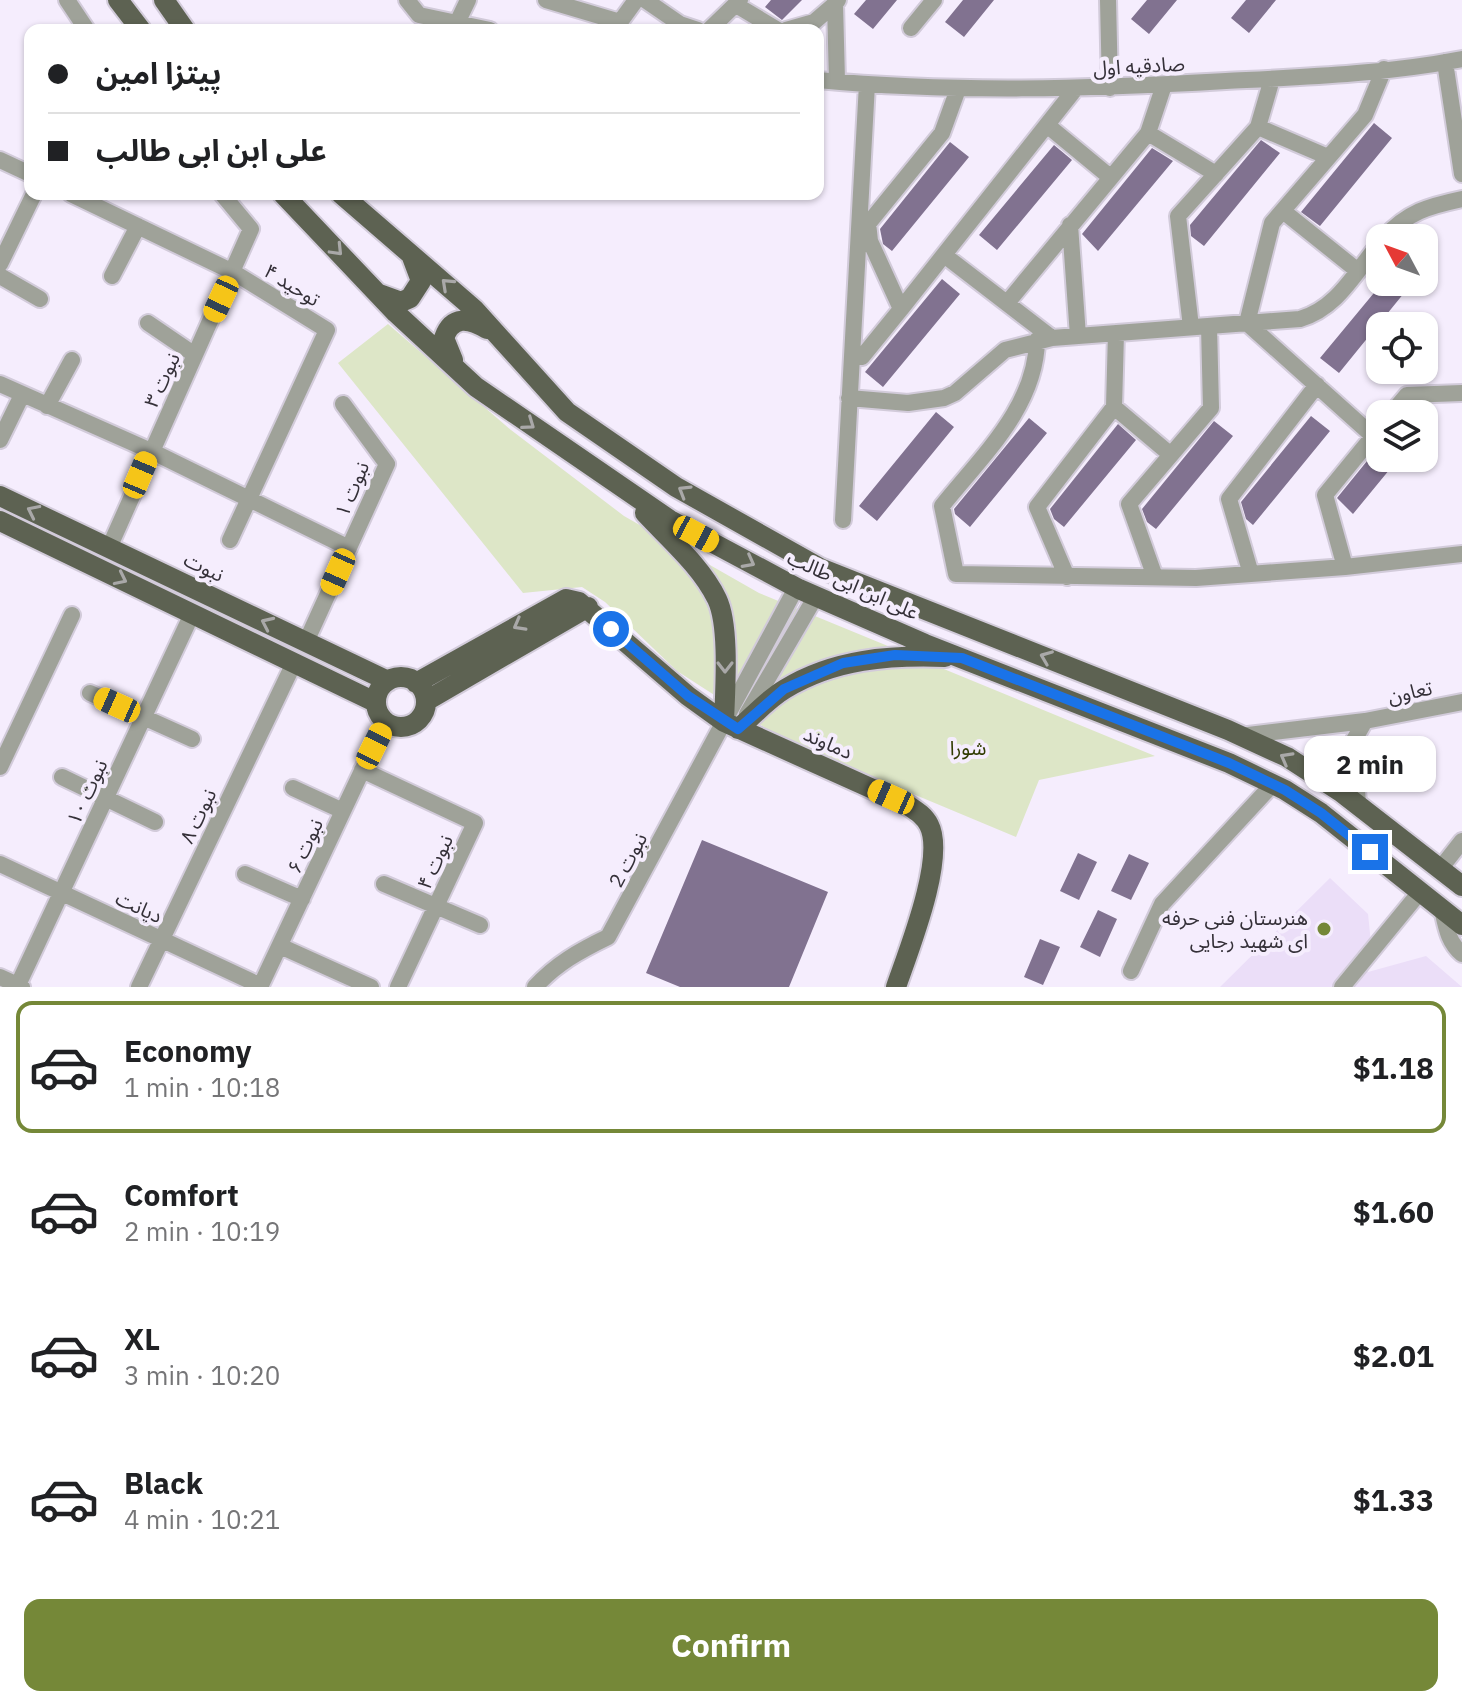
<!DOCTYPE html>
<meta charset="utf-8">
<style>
body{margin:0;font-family:"IBM Plex Sans","Noto Sans Arabic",sans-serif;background:#f6f6f6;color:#202124;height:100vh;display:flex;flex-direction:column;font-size:30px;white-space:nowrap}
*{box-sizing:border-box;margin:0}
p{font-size:26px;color:#757577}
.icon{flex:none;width:44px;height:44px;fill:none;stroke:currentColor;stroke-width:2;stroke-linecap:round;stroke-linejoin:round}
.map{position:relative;height:987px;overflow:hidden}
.panel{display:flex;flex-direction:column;background:#fff;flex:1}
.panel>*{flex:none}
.hud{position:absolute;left:24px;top:24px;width:800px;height:176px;border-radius:16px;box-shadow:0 2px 6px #0004;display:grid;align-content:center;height:176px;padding:0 24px;background:#fff}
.needle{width:52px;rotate:311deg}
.tools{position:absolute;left:1366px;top:224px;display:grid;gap:16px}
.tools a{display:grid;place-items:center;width:72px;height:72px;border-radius:16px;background:#fff;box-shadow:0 2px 6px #0004;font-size:40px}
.end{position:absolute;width:36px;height:36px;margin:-18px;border:10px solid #1a73e8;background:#fff;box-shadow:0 0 0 4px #fff}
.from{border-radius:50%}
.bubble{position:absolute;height:56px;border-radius:16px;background:#fff;box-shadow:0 2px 6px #0004;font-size:26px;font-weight:700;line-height:56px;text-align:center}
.car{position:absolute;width:24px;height:48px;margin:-24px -12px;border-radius:10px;box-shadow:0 0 6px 2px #0007;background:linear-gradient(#f5c518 24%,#345 0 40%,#f5c518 0 76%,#345 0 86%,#f5c518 0)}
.hud b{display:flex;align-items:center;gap:28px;height:76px;font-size:30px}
.hud b+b{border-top:2px solid #e0e0e0}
.hud i{width:20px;height:20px;background:#202124}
ul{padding:14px 0 0;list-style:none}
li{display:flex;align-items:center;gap:24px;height:132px;margin:0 16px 12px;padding:0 8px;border:4px solid transparent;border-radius:16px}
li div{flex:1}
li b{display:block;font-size:30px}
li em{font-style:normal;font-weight:700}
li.selected{border-color:#758838}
li>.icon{width:72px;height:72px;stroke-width:1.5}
.cta{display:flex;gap:16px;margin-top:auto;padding:16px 24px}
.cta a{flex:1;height:92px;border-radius:16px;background:#758838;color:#fff;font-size:32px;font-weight:700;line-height:92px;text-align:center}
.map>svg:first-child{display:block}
.built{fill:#ebdef8}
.green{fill:#dde6c7}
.building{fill:#817290}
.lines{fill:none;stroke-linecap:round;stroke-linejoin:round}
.minor-casing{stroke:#d2cbda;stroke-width:20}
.major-casing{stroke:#d2cbda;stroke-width:24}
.minor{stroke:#9fa299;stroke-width:16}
.major{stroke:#5d6252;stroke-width:20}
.oneway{stroke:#a9a8a8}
.route{stroke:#1a73e8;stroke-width:10}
.poi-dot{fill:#758838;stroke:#f5edfd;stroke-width:3}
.labels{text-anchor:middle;stroke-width:8;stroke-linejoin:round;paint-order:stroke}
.street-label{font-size:20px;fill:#343038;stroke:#f5edfd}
.park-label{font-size:20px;fill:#313c02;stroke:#f5edfd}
.poi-label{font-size:20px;fill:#343038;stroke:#f5edfd;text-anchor:end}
</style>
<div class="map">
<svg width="1462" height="987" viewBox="0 0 1462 987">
<rect width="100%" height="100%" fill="#f5edfd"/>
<path class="built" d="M1330,878L1368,914L1371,943L1357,961L1368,972L1426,956L1462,987H1220Z"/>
<path class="green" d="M388,324L511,430L624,516L759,593L1155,756L1039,780L1016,837L784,740L677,671L605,602L582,587L523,593L338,363Z"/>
<path class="building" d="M771,0H802L782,20L765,7Z
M866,0H897L873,29L854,14Z
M963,0H994L964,37L945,22Z
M1147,0H1177L1149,34L1131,19Z
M1246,0H1276L1249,33L1231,18Z
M1374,123L1392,138L1320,226L1301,212Z
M1261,140L1280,153L1204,246L1191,236L1190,225Z
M950,142L969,157L892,251L883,244L880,229Z
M1054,145L1072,160L997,250L979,235Z
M1152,148L1173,161L1098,251L1082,234Z
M942,279L960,294L883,387L865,372Z
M1383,282H1413L1339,373L1320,358Z
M936,412L954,427L877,521L859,506Z
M1311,416L1330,431L1253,525L1246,519L1241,502Z
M1029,418L1047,433L970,527L955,514L954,509Z
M1214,421L1233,436L1156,529L1147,522L1142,509Z
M1118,424L1136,440L1064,527L1054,519L1050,509Z
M1380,445V458H1399L1353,514L1337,498Z
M702,840L828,892L789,987H680L646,973Z
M1078,853L1097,862L1079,900L1060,891Z
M1129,854L1149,863L1131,900L1111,891Z
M1098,910L1117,919L1100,957L1080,947Z
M1040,939L1060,947L1043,985L1024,977Z"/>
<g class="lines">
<defs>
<path id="minor" d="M67,0L87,30
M407,0L419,15L490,30
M546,0L620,22L636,0
M645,0L680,24L698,30
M1108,0L1110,88
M736,5L778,30
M457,23L468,0
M911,28L934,0
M709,30L740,0
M786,30L814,22L835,4
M1445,62L1462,174
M818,80C954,93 1089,89 1226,81C1304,77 1385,74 1462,59
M837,81L835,4L838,0
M1047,125L1110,177
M1258,127L1328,157
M1148,133L1216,174
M0,160L30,174
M71,194L233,272L327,330L230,540
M1283,211L1358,271
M1070,225L1078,336
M859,235L942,133L958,89
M1384,238C1407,212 1429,206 1462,199
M944,255L1052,338
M0,264L34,194
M0,276L40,299
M112,276L138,226
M1007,303L1148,133L1164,85
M901,309L1076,88
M148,323L195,355
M1191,327L1178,216L1258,127L1272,79
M1037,340C1036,407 981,457 942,506L956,574L1196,578L1345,567L1462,554
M862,357L901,309L870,241L868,223
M0,384L151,451L349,548
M849,398L908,403L944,398L955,393L1005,350L1052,338L1300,319C1338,308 1355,272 1380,243
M47,406L72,360
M1114,407L1171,455
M1391,414L1407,395L1462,393
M1373,436L1247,323L1272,223L1365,115L1384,69
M0,440L22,395
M843,520L867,84
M109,548L251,229L222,194
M1345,567L1325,495L1379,429
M1251,574L1229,499L1317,385
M1067,577L1037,507L1114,407L1116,333
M1155,577L1129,504L1211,408L1209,326
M306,642L387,464L343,404
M90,693L192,739
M747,714L816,596
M1365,721L1462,702
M1240,736L1365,721L1354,740L1358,805
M0,767L72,615
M362,770L475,823L398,987
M62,777L155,822
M293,788L343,811
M0,864L261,986
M1440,869L1462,841
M245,874L302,899
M384,884L480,925
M1442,909C1446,927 1448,942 1462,954
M280,946L371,987
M1131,971L1162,904L1273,784
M0,977L22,987
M17,987L192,614
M139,987L294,663
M260,987L385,722
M535,987C556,964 579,951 608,937L796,588
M1342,987L1420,892"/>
<path id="major" d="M118,0L141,30
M164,0L185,30
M283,194L396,313L476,387L670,520L799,589L925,644L1229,763L1285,790L1321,813L1462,925
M341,194L474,309L567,412L676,487L820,568L1228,730L1287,757L1341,792L1462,886
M379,294L401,302L410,298L421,281L412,257
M453,360L444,338C452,315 469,318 487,329
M0,496L388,681
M645,513C669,539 701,566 717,599C730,626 725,691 724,722
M0,521L375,702
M376 702a25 25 0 1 1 50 0a25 25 0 1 1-50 0Z
M416,683L566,599L579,602L688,696L724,722L906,804C915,810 924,815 929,825C946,858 908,952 896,987
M426,701L588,607
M738,729C753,716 768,699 785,689C834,659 889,655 945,657"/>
</defs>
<use href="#minor" class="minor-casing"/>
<use href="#major" class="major-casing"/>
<use href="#minor" class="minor"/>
<use href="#major" class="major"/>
</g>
<defs><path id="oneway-chevron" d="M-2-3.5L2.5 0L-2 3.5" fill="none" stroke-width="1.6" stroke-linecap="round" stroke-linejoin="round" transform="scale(2)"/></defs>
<g class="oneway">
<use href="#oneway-chevron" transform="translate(337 250) rotate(46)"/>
<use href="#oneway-chevron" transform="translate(447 284) rotate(-137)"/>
<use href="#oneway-chevron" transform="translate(529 424) rotate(35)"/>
<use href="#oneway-chevron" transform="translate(684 491) rotate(-149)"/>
<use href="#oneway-chevron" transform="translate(33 511) rotate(-154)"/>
<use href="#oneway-chevron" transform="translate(749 562) rotate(28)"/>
<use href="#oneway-chevron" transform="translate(121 579) rotate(26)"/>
<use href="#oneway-chevron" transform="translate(267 623) rotate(-155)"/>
<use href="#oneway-chevron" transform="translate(519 625) rotate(151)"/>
<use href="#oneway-chevron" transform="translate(1046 657) rotate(-158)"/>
<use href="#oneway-chevron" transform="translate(725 667) rotate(90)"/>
<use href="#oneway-chevron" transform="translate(1286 758) rotate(-151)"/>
</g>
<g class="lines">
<path class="route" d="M611,629L688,696L738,729L784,689L843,663L895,655L962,658L1229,763L1285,790L1321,813L1370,852"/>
</g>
<circle class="poi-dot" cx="1324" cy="929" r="8"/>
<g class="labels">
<g class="street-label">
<text transform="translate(1139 66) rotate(-3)" y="7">صادقیه اول</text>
<text transform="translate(292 285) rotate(32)" y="7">توحید ۴</text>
<text transform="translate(162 380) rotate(-65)" y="7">نبوت ۳</text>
<text transform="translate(352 489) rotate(-67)" y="7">نبوت ۱</text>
<text transform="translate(204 567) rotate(26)" y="7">نبوت</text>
<text transform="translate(853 585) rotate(24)" y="7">علی ابن ابی طالب</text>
<text transform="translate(1410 692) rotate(-12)" y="7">تعاون</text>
<text transform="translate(828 743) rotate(24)" y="7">دماوند</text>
<text transform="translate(87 792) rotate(-65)" y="7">نبوت ۱۰</text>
<text transform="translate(198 816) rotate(-64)" y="7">نبوت ۸</text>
<text transform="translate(305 846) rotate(-65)" y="7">نبوت ۶</text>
<text transform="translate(628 860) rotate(-62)" y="7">نبوت 2</text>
<text transform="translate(435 862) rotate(-65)" y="7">نبوت ۴</text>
<text transform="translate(139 907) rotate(25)" y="7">دیانت</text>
</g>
<g class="park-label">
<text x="968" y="755">شورا</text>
</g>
<g class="poi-label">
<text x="1308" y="925">هنرستان فنی حرفه<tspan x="1308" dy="23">ای شهید رجایی</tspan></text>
</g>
</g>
</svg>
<div class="tools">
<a><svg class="needle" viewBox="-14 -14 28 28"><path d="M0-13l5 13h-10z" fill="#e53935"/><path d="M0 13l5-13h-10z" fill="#757577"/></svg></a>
<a><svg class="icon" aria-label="locate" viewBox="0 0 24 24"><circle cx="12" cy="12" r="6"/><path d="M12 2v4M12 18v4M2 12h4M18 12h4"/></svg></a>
<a><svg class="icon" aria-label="layers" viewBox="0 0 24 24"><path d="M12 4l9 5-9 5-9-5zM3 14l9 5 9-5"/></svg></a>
</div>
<i class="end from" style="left:611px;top:629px"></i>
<i class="end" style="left:1370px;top:852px"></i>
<div class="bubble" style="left:1304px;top:736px;width:132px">2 min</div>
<i class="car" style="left:221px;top:299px;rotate:205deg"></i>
<i class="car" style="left:140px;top:475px;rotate:23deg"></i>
<i class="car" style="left:696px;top:534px;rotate:118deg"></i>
<i class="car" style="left:338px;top:572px;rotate:204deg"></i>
<i class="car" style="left:117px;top:705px;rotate:294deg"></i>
<i class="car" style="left:374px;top:746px;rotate:26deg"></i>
<i class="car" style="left:891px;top:797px;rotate:294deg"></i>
<div class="hud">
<b><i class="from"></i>پیتزا امین</b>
<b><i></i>علی ابن ابی طالب</b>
</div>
</div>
<section class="panel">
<ul>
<li class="selected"><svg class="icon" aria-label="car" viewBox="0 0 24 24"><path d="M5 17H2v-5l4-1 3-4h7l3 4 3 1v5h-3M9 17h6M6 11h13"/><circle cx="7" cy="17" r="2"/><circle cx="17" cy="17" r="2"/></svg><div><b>Economy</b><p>1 min · 10:18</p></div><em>$1.18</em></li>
<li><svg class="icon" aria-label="car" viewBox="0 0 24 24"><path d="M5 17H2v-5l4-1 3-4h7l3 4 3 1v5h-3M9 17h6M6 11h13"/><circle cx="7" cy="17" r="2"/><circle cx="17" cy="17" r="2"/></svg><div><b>Comfort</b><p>2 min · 10:19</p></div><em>$1.60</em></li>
<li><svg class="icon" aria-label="car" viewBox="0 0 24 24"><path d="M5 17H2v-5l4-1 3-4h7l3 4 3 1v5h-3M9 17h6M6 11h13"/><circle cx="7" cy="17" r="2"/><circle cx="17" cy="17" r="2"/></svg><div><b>XL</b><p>3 min · 10:20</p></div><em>$2.01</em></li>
<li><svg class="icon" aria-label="car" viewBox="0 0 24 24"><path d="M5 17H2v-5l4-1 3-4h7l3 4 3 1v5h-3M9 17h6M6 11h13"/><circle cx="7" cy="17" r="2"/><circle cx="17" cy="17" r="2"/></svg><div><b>Black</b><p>4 min · 10:21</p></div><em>$1.33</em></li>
</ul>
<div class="cta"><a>Confirm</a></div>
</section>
